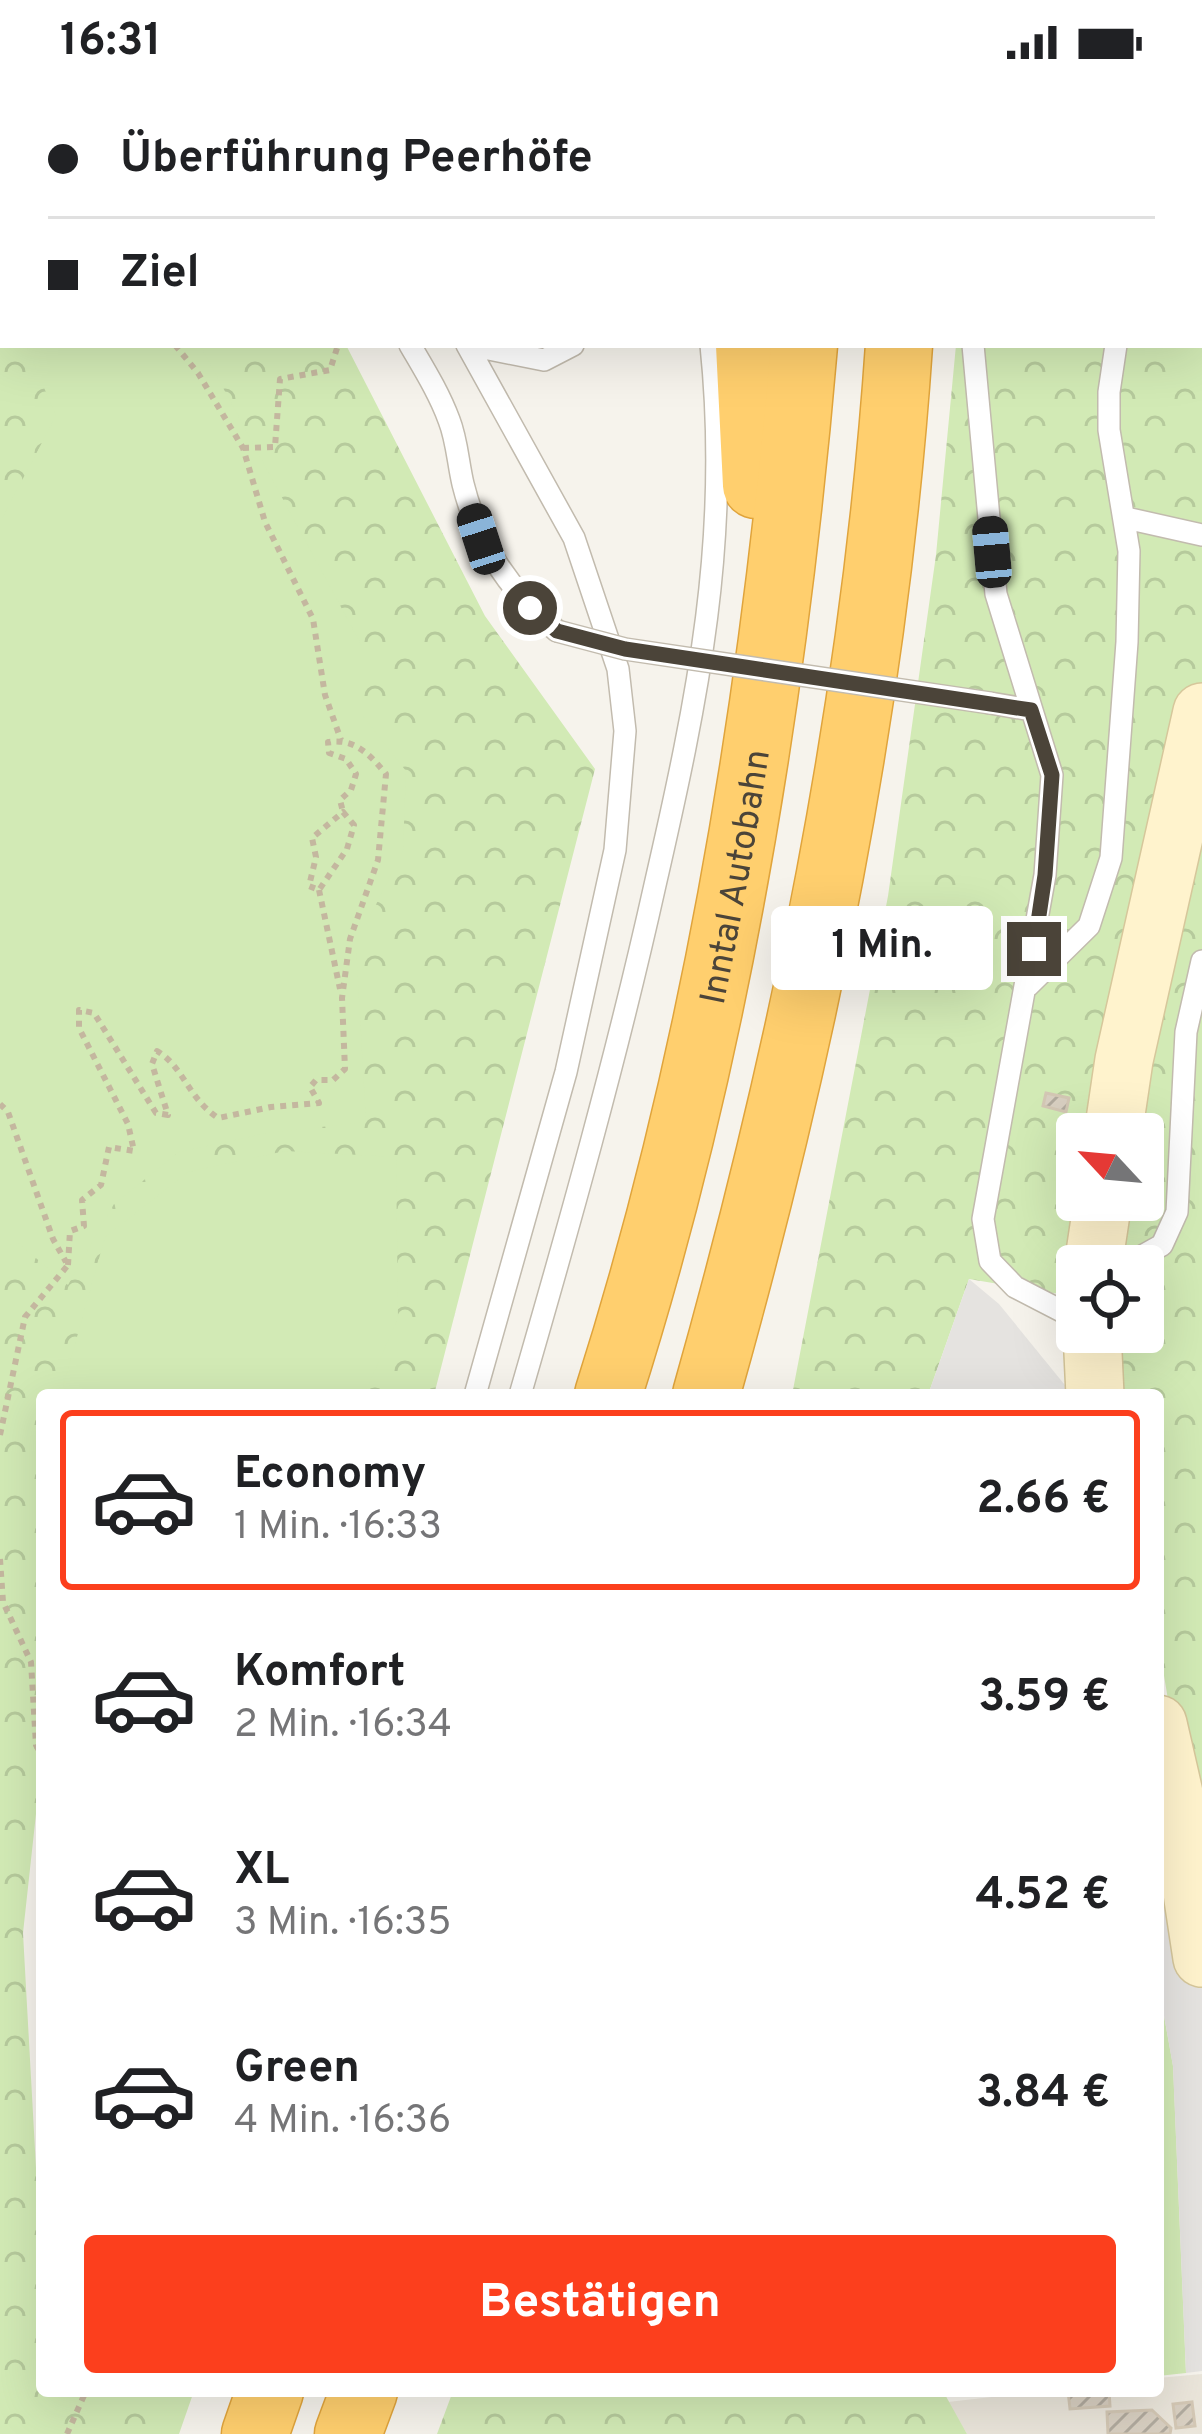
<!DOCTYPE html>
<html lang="de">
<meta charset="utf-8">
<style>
body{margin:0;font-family:Overpass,sans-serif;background:#f2f2f2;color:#202124;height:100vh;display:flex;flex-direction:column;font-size:45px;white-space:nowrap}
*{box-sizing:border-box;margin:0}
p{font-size:39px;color:#757577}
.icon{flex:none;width:66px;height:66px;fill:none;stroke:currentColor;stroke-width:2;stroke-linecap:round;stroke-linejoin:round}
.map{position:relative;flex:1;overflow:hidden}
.panel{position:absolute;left:36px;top:1305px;width:1128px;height:1008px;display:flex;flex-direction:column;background:#fff;border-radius:12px;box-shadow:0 12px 48px #0002}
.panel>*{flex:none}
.hud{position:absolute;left:0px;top:0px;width:1203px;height:264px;box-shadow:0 12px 48px #0002;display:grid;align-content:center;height:264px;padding:0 48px;background:#fff}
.needle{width:78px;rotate:296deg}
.controls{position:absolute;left:1056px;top:1029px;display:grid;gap:24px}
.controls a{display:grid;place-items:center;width:108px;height:108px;border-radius:12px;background:#fff;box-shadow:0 12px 48px #0002;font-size:60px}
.end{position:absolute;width:54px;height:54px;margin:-27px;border:15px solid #4b4439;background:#fff;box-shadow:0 0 0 6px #fff}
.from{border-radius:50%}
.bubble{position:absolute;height:84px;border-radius:12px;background:#fff;box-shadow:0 12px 48px #0002;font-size:39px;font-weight:700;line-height:84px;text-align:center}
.car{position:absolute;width:36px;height:72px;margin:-36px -18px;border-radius:15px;box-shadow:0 0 9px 3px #0007;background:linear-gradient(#222 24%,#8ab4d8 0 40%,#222 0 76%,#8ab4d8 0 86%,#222 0)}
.hud b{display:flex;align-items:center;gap:42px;height:114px;font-size:45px}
.hud b+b{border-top:3px solid #e0e0e0}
.hud i{width:30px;height:30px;background:#202124}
ul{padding:21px 0 0;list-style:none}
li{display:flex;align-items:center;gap:36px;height:180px;margin:0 24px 18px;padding:0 24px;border:6px solid transparent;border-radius:12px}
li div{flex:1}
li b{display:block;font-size:45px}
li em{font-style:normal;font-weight:700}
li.active{border-color:#fc3f1d}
li>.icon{width:108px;height:108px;stroke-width:1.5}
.cta{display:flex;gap:24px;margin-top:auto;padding:24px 48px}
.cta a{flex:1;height:138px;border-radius:12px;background:#fc3f1d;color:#fff;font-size:48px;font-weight:700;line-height:138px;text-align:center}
.status{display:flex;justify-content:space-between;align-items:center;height:84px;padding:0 60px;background:#fff;direction:ltr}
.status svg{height:33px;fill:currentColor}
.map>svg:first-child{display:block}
.residential{fill:#eae5da}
.forest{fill:url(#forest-crowns);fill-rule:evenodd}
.garden{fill:#d2eab5}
.parking{fill:#e5e3e0}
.building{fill:url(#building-hatch);stroke:#d3c7b4;stroke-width:3}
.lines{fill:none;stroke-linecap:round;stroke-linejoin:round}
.service-casing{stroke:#c2bbae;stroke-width:24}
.secondary-casing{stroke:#d6c79b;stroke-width:60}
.motorway-casing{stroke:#e0a43c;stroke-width:69}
.path{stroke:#c4b79f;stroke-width:6;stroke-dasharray:6 6;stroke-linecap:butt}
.service{stroke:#fff;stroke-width:21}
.secondary{stroke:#fff3cd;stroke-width:57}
.motorway{stroke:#ffcf6e;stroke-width:66}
.service-bridge-casing{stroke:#c2bbae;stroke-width:24;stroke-linecap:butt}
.service-bridge{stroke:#fff;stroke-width:21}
.route{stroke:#4b4439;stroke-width:15}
.labels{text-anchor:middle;stroke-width:10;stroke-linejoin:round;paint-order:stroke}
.street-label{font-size:36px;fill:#4b4439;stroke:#fff}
</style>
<div class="status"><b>16:31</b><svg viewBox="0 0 49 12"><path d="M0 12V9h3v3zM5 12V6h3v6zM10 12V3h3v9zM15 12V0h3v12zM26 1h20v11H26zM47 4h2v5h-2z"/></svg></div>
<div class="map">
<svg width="1202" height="2350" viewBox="0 0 1202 2350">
<defs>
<pattern id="forest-crowns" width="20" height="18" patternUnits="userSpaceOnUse" patternTransform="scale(3)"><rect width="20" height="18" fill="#d2eab5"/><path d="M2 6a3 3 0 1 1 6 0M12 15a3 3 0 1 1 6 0" fill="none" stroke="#b6ca9c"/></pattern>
<pattern id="building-hatch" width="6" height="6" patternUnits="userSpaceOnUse" patternTransform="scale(3)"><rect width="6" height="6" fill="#d8cfc1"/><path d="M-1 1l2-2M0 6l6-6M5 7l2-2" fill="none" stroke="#b1aa9e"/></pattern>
</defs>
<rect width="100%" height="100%" fill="#f6f3ec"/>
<path class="residential" d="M1202,2290V2350H967L948,2318L1044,2307H1158V2294Z"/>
<path class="forest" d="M0,0L213,3H3V261H346L485,532L595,685L434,1311H42V1675L23,1849L37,2102L42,2104V2307H194L179,2350H0Z
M981,0H1202V1818L1158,1556V1311H1118L1113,1248H1143V1182H1077V1213L969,1195L928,1311H792L888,812L936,471L956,261H1200V3H980ZM1077,1050H1143V1116H1077Z
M453,2307H943L967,2350H437Z"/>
<path class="garden" d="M26,261H200L363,564V632L406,687L403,766L356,861L366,1038L267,1049L179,1068L114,1120L68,1201L18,1159L0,1163V438L56,332Z
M285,1067L396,1073L398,1234L364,1311H66L63,1303L105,1153L188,1088Z
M1158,1898L1173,1982L1186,2289L1158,2292Z"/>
<path class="parking" d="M969,1195L999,1220L1073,1311H928Z
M1158,1640L1202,1874V2287L1186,2289L1173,1982L1158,1898Z"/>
<path class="building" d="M1046,1009L1069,1014L1066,1028L1043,1022Z
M1068,2307H1109L1110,2322L1070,2325Z
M1192,2318L1195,2342L1176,2344L1173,2320Z
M1152,2326L1171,2344L1170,2350H1108L1107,2328Z"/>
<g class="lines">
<defs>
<path id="service" d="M262,0L263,3
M683,0L686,3
M426,3L430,0
M598,3V0
M971,3V0
M1145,3V0
M410,261C424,285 439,309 449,336C457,356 458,379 463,400C478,461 510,507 557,547
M467,261L574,454L618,585L625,647L615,766L566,988L475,1311
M469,261L544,276L573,261
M973,261L996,510L1052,691L1045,791L983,1135L990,1177L1015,1203L1077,1235
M1126,434L1202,451
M990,619L1031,626
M1028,902L1089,842L1111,774L1127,558L1129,467L1109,346V308L1116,261
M1097,1182L1126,1181L1162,1161L1177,1128L1186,948L1202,877
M520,1311C569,1142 617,972 655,801C698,614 731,454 711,261"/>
<path id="secondary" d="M1113,1050L1124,976L1202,628
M1093,1182L1103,1116
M1092,1248L1095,1311
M1158,1640L1183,1749L1202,1874"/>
<g id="motorway">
<path d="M815,0V3"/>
<path d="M902,3V0"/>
<path d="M749,261L756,401"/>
<path id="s1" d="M608,1311C716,973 774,614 804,261"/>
<path d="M706,1311C803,968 875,617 899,261"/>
<path d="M255,2350L270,2307"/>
<path d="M348,2350L364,2307"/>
</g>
</defs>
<use href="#service" class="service-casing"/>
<use href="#secondary" class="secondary-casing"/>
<use href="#motorway" class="motorway-casing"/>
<path class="path" d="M340,0V3
M0,34L3,38
M175,261L198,289L243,364L265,438L313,535L325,611L341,656
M243,364L275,363L280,295L330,286L338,261
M343,728L354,741L347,765L319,806L309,802L316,773L312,754Z
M319,806L340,905
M0,1020L8,1028L53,1155L66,1178
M68,1181L70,1147L84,1142L82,1116L101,1101L109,1063L134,1067L128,1040L79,944V926L94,929L156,1029L168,1031L152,980L157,967C184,983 187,1013 218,1034L271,1023L319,1019L310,1003L316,996H333L345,985L342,914L350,855L378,776L386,690C370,671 355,654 328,658L329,669L346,675L356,690L351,706L340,716L343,728
M0,1351L25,1233L68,1181
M0,1475L3,1518L31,1578L36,1661L42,1672
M67,2350L86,2307"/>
<use href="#service" class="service"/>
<use href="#secondary" class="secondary"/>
<use href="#motorway" class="motorway"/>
<defs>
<path id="service-bridge" d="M557,547L625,565L990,619"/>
</defs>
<use href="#service-bridge" class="service-bridge-casing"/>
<use href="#service-bridge" class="service-bridge"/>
</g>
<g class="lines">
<path class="route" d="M530,524L557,547L625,565L1031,626L1052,691L1045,791L1034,865"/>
</g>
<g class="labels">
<g class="street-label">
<text dy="13" stroke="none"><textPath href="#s1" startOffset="534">Inntal Autobahn</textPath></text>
</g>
</g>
</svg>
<div class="controls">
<a><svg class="needle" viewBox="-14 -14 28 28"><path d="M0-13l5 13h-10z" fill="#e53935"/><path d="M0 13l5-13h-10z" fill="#757577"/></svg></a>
<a><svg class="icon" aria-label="locate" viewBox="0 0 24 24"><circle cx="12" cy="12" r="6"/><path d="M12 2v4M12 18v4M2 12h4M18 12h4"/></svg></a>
</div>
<i class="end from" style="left:530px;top:524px"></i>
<i class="end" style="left:1034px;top:865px"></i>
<div class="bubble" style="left:771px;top:822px;width:222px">1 Min.</div>
<i class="car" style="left:481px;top:455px;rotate:342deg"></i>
<i class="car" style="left:992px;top:468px;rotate:355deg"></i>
<div class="hud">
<b><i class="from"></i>Überführung Peerhöfe</b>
<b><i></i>Ziel</b>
</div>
<section class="panel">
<ul>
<li class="active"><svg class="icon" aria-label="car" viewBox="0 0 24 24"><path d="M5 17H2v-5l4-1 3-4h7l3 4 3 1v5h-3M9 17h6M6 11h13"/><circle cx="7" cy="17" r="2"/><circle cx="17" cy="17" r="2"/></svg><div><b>Economy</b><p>1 Min. · 16:33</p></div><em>2.66 €</em></li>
<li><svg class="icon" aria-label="car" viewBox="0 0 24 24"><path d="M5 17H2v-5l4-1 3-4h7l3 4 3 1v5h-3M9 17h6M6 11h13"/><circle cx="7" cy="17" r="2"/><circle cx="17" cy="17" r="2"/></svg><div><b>Komfort</b><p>2 Min. · 16:34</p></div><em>3.59 €</em></li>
<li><svg class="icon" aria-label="car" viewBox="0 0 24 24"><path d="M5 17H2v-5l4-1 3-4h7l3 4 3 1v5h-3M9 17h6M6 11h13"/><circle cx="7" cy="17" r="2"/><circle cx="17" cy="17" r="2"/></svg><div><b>XL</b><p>3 Min. · 16:35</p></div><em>4.52 €</em></li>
<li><svg class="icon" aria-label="car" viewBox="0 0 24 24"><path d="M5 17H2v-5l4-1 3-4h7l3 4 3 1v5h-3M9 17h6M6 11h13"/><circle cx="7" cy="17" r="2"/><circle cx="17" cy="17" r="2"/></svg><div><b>Green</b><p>4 Min. · 16:36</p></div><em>3.84 €</em></li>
</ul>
<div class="cta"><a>Bestätigen</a></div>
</section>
</div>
